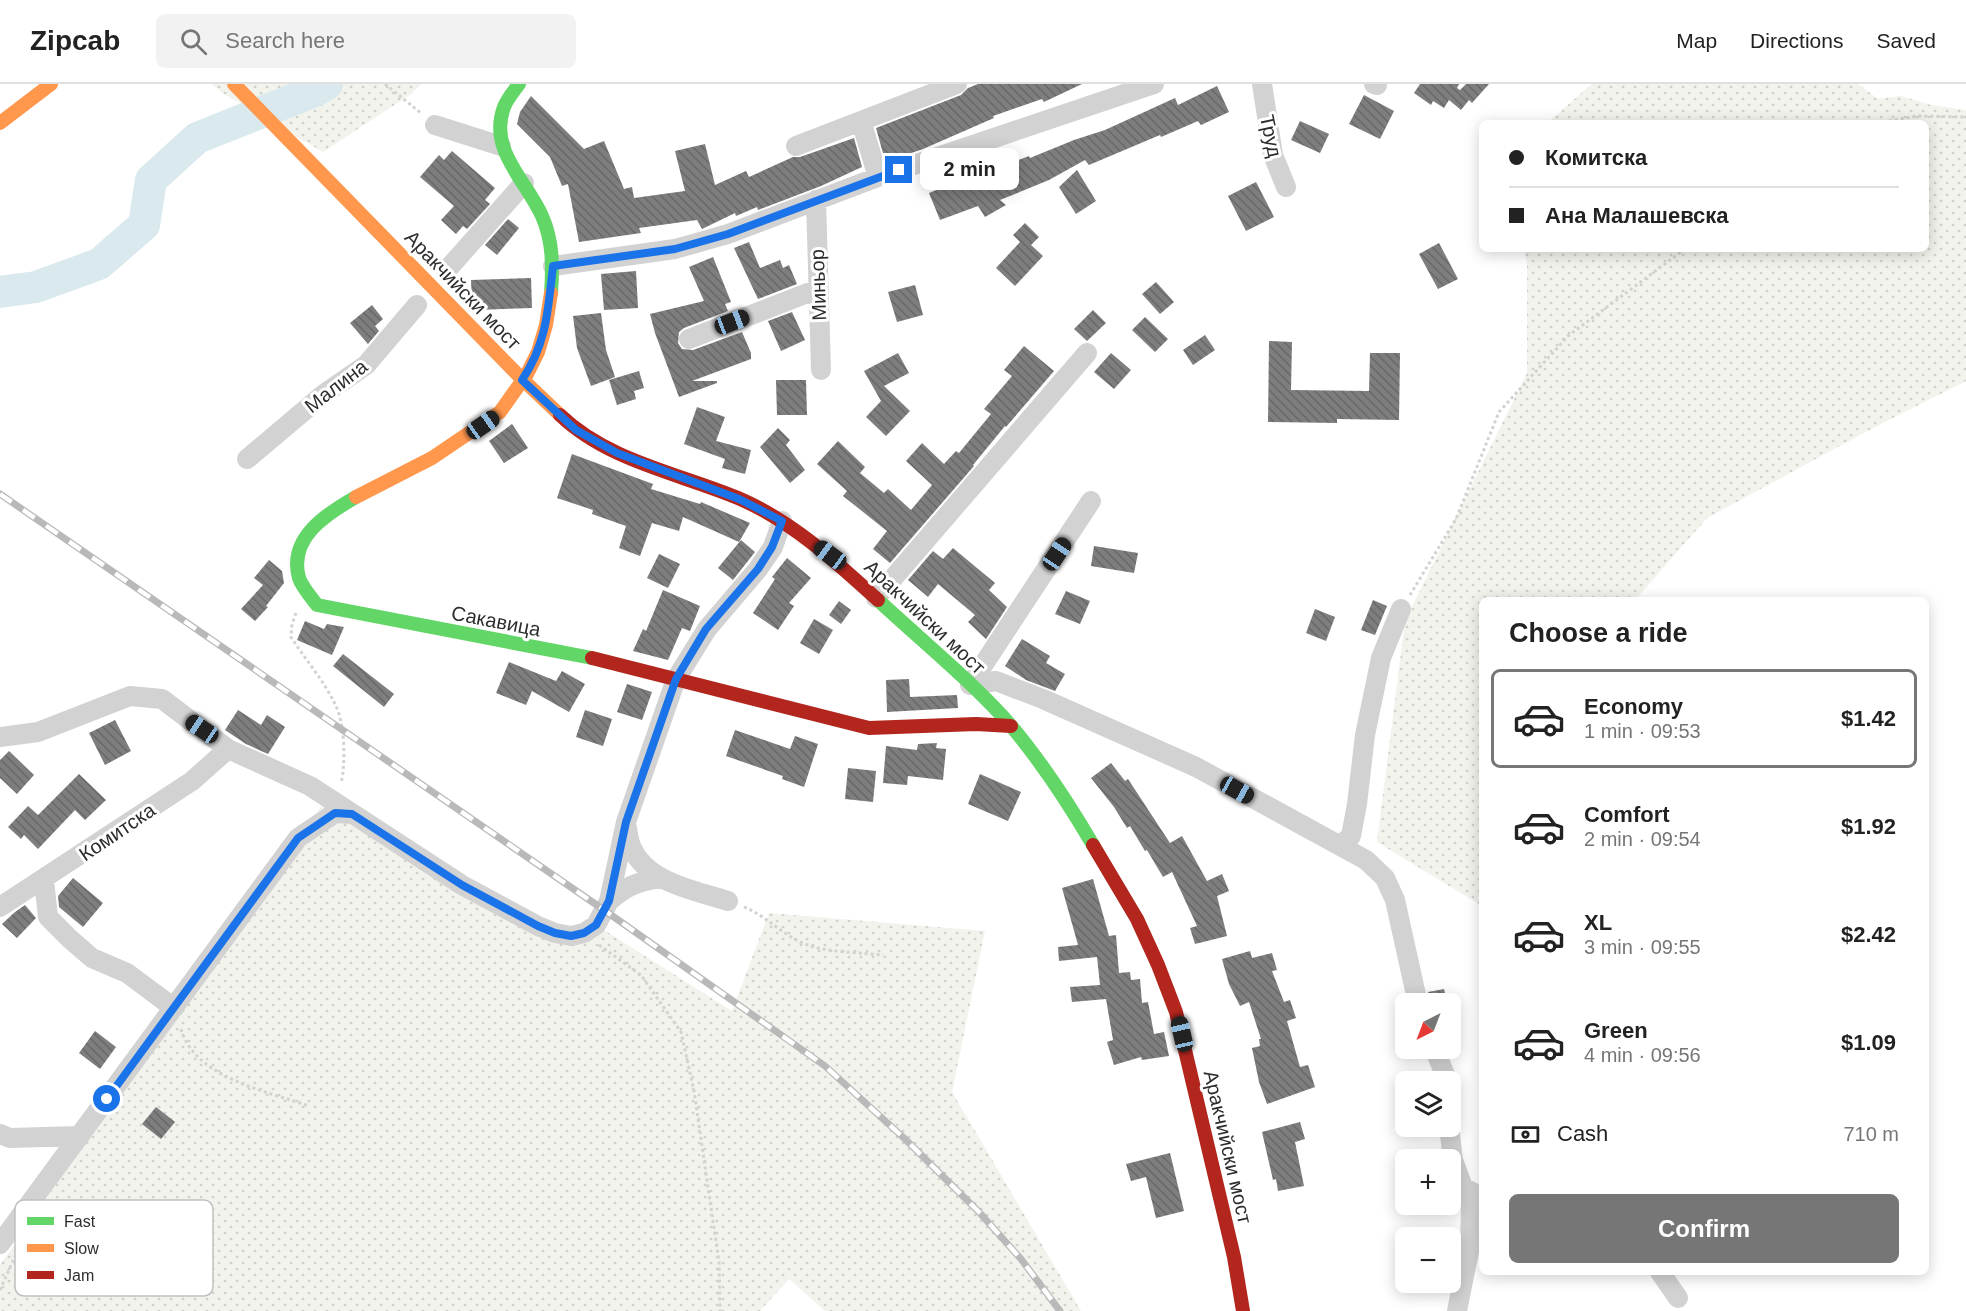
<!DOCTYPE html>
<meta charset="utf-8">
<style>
body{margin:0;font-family:Helvetica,sans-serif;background:#f2f2f2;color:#222;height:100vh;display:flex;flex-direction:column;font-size:22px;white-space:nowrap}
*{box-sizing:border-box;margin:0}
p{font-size:20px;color:#767676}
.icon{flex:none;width:33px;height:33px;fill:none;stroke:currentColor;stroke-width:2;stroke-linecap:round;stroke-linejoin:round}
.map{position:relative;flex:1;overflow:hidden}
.panel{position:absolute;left:1479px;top:513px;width:450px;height:678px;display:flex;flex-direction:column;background:#fff;border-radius:9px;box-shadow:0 3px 15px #0003}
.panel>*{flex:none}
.banner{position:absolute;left:1479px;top:36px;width:450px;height:132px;border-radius:9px;box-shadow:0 3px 15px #0003;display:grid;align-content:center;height:132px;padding:0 30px;background:#fff}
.needle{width:39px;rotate:222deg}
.buttons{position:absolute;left:1395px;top:909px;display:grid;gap:12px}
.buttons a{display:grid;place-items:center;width:66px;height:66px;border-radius:9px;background:#fff;box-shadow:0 3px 15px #0003;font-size:30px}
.end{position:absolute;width:27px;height:27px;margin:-14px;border:8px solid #1a73e8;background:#fff;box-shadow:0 0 0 3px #fff}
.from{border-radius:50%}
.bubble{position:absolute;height:42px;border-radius:9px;background:#fff;box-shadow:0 3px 15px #0003;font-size:20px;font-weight:700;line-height:42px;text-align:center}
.car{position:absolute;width:18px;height:36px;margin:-18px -9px;border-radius:8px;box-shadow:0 0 4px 2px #0007;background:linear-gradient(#222 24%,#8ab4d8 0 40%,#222 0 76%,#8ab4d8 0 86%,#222 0)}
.banner b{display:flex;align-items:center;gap:21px;height:57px;font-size:22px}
.banner b+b{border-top:2px solid #e0e0e0}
.banner i{width:15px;height:15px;background:#222}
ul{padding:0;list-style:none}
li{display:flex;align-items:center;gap:18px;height:99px;margin:0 12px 9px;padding:0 18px;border:3px solid transparent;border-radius:9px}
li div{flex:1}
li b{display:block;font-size:22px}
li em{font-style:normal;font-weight:700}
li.selected{border-color:#767676}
li>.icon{width:54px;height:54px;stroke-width:1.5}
h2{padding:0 30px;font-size:27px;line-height:72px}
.pay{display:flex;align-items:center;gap:15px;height:66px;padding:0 30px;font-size:22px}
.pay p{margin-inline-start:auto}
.cta{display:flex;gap:12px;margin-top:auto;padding:12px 30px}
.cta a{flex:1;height:69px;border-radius:9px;background:#767676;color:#fff;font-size:24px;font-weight:700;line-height:69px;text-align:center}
header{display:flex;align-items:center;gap:36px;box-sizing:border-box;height:84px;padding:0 30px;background:#fff;border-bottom:2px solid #e0e0e0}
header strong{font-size:28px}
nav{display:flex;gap:33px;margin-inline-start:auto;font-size:21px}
.search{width:420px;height:54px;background:#f2f2f2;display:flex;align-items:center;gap:15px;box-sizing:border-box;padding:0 21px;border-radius:9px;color:#767676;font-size:22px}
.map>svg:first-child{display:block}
.grass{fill:url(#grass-dots)}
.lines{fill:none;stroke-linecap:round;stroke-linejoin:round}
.river{stroke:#dae9ee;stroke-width:32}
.building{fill:url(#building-back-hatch)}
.path{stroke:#d2d2d2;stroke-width:3;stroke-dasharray:3 3;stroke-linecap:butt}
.street{stroke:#d2d2d2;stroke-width:20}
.fast{stroke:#63d668;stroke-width:14}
.slow{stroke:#ff974d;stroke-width:14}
.jam{stroke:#b3261e;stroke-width:14}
.rail-casing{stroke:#b9b9b9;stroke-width:7}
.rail{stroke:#fff;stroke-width:4.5;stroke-dasharray:14;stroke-linecap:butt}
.route{stroke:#1a73e8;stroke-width:8}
.labels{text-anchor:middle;stroke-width:6;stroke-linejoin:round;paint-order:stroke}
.street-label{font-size:20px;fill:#2d2d2d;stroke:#fff}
.key{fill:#fff;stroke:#c0c0c0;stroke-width:1.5}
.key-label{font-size:16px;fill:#2d2d2d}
</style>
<header>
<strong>Zipcab</strong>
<div class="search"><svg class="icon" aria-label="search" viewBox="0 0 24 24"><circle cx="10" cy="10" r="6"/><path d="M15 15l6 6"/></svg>Search here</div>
<nav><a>Map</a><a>Directions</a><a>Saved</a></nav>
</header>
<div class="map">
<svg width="1966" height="1227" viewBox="0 0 1966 1227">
<defs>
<pattern id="grass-dots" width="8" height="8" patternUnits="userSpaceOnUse" patternTransform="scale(1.5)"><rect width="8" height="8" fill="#f1f3ec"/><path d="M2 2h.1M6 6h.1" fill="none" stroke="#cfd1cb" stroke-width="1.8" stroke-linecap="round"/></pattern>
<pattern id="building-back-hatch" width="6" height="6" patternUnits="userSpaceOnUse" patternTransform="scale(1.5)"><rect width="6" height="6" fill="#7e7e7e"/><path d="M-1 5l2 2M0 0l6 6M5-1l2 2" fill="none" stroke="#686868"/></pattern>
</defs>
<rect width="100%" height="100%" fill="#fff"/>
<path class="grass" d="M212,0H421L411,10L323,68L221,8Z
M1592,0H1858L1878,15L1901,12L1931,21L1966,26V297L1873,344L1707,434L1635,516H1482V822L1377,758L1405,537L1527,289V178L1524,165H1926V39H1547Z
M327,714L555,849L596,841L732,927L769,829L985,847L952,1008L1081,1227H825L789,1195L760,1227H0V1181Z"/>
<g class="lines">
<path class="river" d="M0,208L36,203L99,180L144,141L151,96L197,54L315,7L327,0"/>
</g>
<path class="building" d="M978,0H1082L1044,18L1042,15L993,32L994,34L923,65L888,77L886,72L884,73L876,44L961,11L968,4Z
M1420,0H1459L1457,4L1460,6L1466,0H1489L1472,19L1469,16L1461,26L1449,16L1444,24L1433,17L1431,21L1414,9Z
M1217,2L1229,28L1201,41L1198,37L1161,53L1160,51L1089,81L1085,76L1049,96L1000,116L1006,121L985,133L978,122L940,136L929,109L956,98L957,103L989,85L990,87L1029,72L1030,74L1074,56L1105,46L1175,14L1178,21Z
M1364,11L1394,27L1380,55L1349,40Z
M531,12L584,65L604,57L624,105L632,103L634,114L685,107L675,67L705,60L715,101L746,87L749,93L793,73H800L854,54L862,83L821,102L758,126L757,123L736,132L735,129L702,145L697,136L639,144L641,149L579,158L568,100L562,102L550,73L517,40L520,28Z
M1300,37L1329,50L1320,69L1291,56Z
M452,67L495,104L485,116L490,120L467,145L463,142L456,150L441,136L454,122L420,93L439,71L444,76Z
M1077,86L1096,117L1076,130L1059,103Z
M1256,98L1274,133L1246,147L1228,112Z
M508,135L519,144L497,171L485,161Z
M1025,139L1039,153L1031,161L1043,172L1015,202L996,184L1020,158L1013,151Z
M749,158L760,184L780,176L783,184L789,181L797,200L758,215L734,164Z
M1439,159L1458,195L1438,205L1419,170Z
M713,173L731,218L725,220L728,227L684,244L679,248L678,259L682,265L693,266L742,248L751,269V275L692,297H717V299L679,313L655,249L650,230L704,217L689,183Z
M636,187L638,224L604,226L601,190Z
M531,194L532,224L477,226L472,220L471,196Z
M1156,198L1174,218L1160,230L1142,210Z
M915,201L923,231L897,238L888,208Z
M372,221L383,235L375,242L379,247L368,260L350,239Z
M1093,226L1106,239L1087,257L1074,245Z
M792,228L805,256L781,267L768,237Z
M601,229L606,266L615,293L591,302L577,264L573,232Z
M1145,233L1168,255L1155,268L1132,246Z
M1205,251L1215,266L1193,281L1183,266Z
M1269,257L1292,258L1291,306L1369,307L1370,269H1400L1399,336L1337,335V339L1268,338Z
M1024,262L1054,287L1006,343L1005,342L973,381L974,382L890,479L873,465L887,447L843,412L847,407L817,380L838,357L865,383L860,389L884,409L888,405L911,426L932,401L906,377L922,359L944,380L956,367L959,369L991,330L984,325L1012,292L1004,286Z
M898,269L909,289L884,302L910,327L886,352L866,333L881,317L864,287Z
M1111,269L1131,286L1114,305L1094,288Z
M639,287L644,304L634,307L636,315L617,321L609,296Z
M776,296H806L807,331H777Z
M697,323L725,333L716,357L751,366L745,390L722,384L725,375L684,360Z
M512,340L528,364L504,379L489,357Z
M778,344L790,356L786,361L805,386L790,399L760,363Z
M572,370L653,400L651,405L700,420L701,418L750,439L739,458L683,433L679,447L652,439L640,472L619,464L626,442L592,430L593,426L557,414Z
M741,456L755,468L733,496L718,484Z
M1094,462L1138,469L1134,489L1091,482Z
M953,464L995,499L989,506L1007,523L986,555L968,538L975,531L938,500L928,513L908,496L933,467L943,475Z
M659,470L680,480L668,504L647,494Z
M787,474L811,494L789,519L794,522L778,546L753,529L775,495L772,493Z
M269,476L282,487L284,499L266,522L268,523L255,537L241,525L263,501L254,494Z
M663,506L700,522L690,547L682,544L668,576L633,567L643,545L646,547Z
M1066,507L1090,517L1080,540L1055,530Z
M1373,516L1387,522L1375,551L1361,546Z
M839,517L851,526L841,540L829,531Z
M1315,525L1335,533L1326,557L1306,549Z
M814,535L833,546L819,570L800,559Z
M305,537L324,545L327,540L344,543L332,571L297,556Z
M1022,555L1050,572L1046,579L1065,590L1055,607L1026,596L1005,582Z
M343,570L394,610L384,623L333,582Z
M509,578L556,597L562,587L585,600L569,628L532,607L526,621L496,609Z
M909,595L910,613L957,611L958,624L887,628L886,596Z
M627,600L652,608L642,636L617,628Z
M238,626L261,641L267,631L285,643L268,670L246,660L225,646Z
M585,626L612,635L603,662L576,653Z
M115,636L131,667L105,681L89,649Z
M735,646L790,665L795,652L818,660L804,703L782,695L783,692L726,672Z
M937,659L936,664L946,665L943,696L908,692L907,701L883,699L886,662L917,666L918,660Z
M9,667L34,691L17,710L0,694V676Z
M1111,679L1125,697L1128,695L1170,759L1182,752L1207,797L1222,790L1229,807L1217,812L1227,852L1195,860L1190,844L1197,842L1172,788L1163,793L1147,766L1145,767L1130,742L1127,744L1114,723L1091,694Z
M848,684L876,687L873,718L845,715Z
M79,690L106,716L85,736L75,726L38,765L24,751L21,755L8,743L28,722L38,731Z
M980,690L1021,708L1008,737L968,720Z
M73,794L103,819L83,843L59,823L58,812Z
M1093,795L1109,852L1116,851L1119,889L1130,888L1131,896L1140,895L1142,919L1148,918L1154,950L1164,948L1169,972L1142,976L1141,973L1114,981L1107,958L1113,956L1106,915L1072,918L1070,903L1100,901L1097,873L1059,877L1058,863L1078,861L1062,804Z
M25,821L36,834L17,854L2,840L15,828Z
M1250,867L1252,874L1272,869L1277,886L1272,887L1284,918L1290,916L1296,934L1287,937L1300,983L1308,981L1315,1003L1267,1020L1259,998L1252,964L1260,962L1259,955H1261L1249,918L1240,922L1229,900L1222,875Z
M1444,905L1448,920H1430L1428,908Z
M95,947L116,963L100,985L79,969Z
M156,1023L175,1038L161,1055L142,1040Z
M1300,1038L1305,1055L1295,1058L1304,1102L1278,1107L1276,1095L1273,1096L1262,1048Z
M1170,1069L1184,1127L1156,1134L1146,1093L1131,1097L1126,1080Z"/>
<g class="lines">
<path class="path" d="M385,0L422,30
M1877,39L1917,32L1966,33
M1410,511L1456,435L1499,328L1568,252L1685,165
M296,529L292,540L291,553C305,575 324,597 335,620C345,639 346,679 341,699
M744,823C767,832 784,853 808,861C825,868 863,869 883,871
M599,861L641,891L681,948L694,1007L719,1178L720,1227
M181,945C195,994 266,1007 309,1022
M0,1206L15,1172"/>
<path class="street" d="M1262,0L1273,71L1286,103
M1374,0L1377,1
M861,37L878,93
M435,41L501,62
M796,62L957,0
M816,116L821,286
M553,182L675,165L728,150L878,93L1154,0
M446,187L524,99
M689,255L818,205
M247,375L324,310L366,281L417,221
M1091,417L970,601L996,597L1043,615L1196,683L1366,776L1385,794L1395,816L1418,920
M876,514L1087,269
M0,653L38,648L130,612L162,615L228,665L310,702L462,801L538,842L555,849L571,852L584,849L596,841L609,817L626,738L676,595L707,545L758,485L773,463L782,437
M627,744C628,750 629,757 631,762C646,799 695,806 728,817
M1341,761L1351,752L1357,720L1365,651L1381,574L1401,525
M44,796L48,833L70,855L92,874L127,889L174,924
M609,817C628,801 637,798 661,794
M0,823L192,697L228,665
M1434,964L1448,998
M1450,1005V1024
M1449,1042L1453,1076L1463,1103L1479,1112L1482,1111
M0,1050L10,1054L80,1052
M0,1160L298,754L335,729L352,730
M1660,1188L1678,1214
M1457,1227L1470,1162L1471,1125L1463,1103"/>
<path class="fast" d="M519,0C514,7 507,15 504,23C488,66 526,96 542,132C553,157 553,182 551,209
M356,413C326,430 288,454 299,494C302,503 311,513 317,521L592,574
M878,516C921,556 974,599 1012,643C1043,680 1069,720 1093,761"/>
<path class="slow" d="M234,0L522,295L560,331
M0,39L51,0
M356,413L432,374L500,328L527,290L538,268L546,241L551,209"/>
<path class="jam" d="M560,331C608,377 678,389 738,414C792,437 835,477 878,516
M592,574L869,644L976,640L1011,642
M1093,761L1137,835L1158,881L1176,928L1234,1173L1243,1227"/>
<defs>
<path id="rail" d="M0,410L604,826L825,982L905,1055L979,1128L1021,1175L1060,1227"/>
</defs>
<use href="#rail" class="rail-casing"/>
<use href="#rail" class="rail"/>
</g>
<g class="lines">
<path class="route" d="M107,1015L298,754L335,729L352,730L462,801L538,842L555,849L571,852L584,849L596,841L609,817L626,738L676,595L706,545L758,485L772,463L782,437L739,415L617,369L576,346L522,296C547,259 548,225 553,182L675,165L728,150L899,86"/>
</g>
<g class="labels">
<g class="street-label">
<text transform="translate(1271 52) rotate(78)" y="7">Труд</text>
<text transform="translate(818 201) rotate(-92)" y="7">Миньор</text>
<text transform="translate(463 206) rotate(46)" y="7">Аракчийски мост</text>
<text transform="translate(336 302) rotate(-38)" y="7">Малина</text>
<text transform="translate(925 533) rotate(43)" y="7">Аракчийски мост</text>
<text transform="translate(496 537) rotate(11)" y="7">Сакавица</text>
<text transform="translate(117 748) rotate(-34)" y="7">Комитска</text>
<text transform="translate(1228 1063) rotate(77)" y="7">Аракчийски мост</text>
</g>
</g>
<rect x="15" y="1116" width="198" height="96" rx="9" class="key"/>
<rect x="27" y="1133" width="27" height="8" fill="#63d668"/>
<rect x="27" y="1160" width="27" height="8" fill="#ff974d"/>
<rect x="27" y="1187" width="27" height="8" fill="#b3261e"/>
<g class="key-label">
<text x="64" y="1143">Fast</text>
<text x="64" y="1170">Slow</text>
<text x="64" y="1197">Jam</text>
</g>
</svg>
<div class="buttons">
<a><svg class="needle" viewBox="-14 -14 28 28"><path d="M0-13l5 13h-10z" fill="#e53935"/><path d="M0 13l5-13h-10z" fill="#767676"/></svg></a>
<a><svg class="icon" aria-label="layers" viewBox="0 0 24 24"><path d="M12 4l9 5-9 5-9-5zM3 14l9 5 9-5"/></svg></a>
<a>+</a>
<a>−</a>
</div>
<i class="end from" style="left:107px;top:1015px"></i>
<i class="end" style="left:899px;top:86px"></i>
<div class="bubble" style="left:920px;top:64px;width:99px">2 min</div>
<i class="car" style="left:732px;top:238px;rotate:69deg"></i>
<i class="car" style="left:483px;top:341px;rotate:55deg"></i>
<i class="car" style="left:1057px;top:470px;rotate:34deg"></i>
<i class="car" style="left:830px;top:471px;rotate:306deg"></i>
<i class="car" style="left:202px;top:645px;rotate:304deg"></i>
<i class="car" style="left:1237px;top:706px;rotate:119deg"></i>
<i class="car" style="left:1182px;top:950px;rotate:347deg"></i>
<div class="banner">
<b><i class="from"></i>Комитска</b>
<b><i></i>Ана Малашевска</b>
</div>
<section class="panel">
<h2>Choose a ride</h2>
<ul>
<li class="selected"><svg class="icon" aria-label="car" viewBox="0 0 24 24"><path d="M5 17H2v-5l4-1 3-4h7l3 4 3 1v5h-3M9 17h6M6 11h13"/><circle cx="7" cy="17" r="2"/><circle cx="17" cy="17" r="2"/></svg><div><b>Economy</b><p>1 min · 09:53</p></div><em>$1.42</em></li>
<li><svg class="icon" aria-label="car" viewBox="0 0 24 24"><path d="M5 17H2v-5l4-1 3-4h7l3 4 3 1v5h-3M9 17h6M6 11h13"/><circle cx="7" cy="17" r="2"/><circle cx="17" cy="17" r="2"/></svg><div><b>Comfort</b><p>2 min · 09:54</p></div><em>$1.92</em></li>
<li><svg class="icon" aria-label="car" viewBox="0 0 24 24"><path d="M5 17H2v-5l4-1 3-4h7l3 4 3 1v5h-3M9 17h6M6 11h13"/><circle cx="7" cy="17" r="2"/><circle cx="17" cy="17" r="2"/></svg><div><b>XL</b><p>3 min · 09:55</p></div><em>$2.42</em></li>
<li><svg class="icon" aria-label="car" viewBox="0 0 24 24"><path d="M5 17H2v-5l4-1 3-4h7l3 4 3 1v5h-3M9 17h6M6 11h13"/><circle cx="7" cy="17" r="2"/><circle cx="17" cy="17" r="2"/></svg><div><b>Green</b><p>4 min · 09:56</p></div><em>$1.09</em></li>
</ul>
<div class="pay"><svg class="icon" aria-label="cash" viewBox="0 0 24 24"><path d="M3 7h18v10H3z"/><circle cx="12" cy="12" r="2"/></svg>Cash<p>710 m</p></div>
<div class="cta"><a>Confirm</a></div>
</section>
</div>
